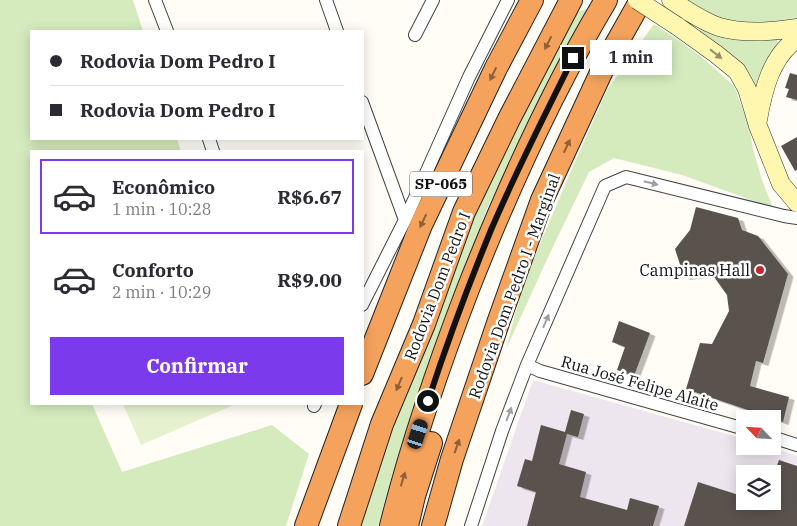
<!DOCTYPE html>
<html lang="pt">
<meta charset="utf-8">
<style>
body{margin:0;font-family:"IBM Plex Serif",serif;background:#f2f2f3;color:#2b2b33;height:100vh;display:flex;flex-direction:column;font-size:19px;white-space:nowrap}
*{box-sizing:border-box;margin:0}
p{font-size:16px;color:#7c7c81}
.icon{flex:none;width:28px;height:28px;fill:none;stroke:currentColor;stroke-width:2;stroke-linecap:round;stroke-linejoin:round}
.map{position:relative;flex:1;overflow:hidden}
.side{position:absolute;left:30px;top:150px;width:334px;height:255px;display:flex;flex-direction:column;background:#fff;border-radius:0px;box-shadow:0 2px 12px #0003}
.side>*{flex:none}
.guide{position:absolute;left:30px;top:30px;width:334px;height:110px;border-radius:0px;box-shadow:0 2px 12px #0003;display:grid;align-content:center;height:110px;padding:0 20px;background:#fff}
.needle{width:32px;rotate:295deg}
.controls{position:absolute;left:736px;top:410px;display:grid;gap:10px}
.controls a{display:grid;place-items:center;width:45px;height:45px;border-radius:0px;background:#fff;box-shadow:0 2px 12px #0003;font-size:25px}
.end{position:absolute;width:22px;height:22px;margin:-11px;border:6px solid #111;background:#fff;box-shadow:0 0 0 2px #fff}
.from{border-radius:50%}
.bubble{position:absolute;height:35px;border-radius:0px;background:#fff;box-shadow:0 2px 12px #0003;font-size:16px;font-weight:700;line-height:35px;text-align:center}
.car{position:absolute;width:15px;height:30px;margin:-15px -8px;border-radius:6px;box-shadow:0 0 4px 1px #0007;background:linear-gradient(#222 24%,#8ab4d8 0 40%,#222 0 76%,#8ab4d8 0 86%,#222 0)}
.guide b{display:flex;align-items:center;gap:18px;height:48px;font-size:19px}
.guide b+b{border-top:1px solid #e1e1e2}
.guide i{width:12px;height:12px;background:#2b2b33}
ul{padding:9px 0 0;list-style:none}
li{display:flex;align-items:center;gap:15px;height:75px;margin:0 10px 8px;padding:0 10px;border:2px solid transparent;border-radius:0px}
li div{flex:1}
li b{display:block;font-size:19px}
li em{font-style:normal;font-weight:700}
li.on{border-color:#7c3aed}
li>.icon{width:45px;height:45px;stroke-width:1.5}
.button{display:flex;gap:10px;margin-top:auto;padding:10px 20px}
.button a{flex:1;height:58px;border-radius:0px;background:#7c3aed;color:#fff;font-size:20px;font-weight:700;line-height:58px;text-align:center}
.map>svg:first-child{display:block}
.industrial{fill:#eee6ef;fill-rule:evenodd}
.green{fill:#d5ebbd}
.pitch{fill:#e6f2cf}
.building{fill:#5a524d;filter:url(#shadow)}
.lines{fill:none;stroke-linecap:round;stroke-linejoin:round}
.street-casing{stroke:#444;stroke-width:14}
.secondary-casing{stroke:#333;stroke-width:19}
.highway-casing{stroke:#222;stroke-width:24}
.street{stroke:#fff;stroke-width:12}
.secondary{stroke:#fff6b0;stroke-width:18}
.highway{stroke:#f5a25d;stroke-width:22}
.secondary-bridge-casing{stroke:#333;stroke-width:19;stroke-linecap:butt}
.secondary-bridge{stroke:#fff6b0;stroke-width:18}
.oneway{fill:#8e613b}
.oneway2{fill:#948f68}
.oneway3{fill:#a0a0a0}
.route{stroke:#111;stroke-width:6}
.poi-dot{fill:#c4262e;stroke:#fff;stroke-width:2}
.labels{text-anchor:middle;stroke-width:5;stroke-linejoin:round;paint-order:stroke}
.shield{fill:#fff;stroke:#585858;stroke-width:1}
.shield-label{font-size:15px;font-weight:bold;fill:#111}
.poi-label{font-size:16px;fill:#111;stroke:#fff;text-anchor:end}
.street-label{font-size:16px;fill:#111;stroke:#fff}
</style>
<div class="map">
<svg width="797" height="526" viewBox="0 0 797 526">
<defs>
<filter id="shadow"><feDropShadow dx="5.5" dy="3" stdDeviation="0" flood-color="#0004"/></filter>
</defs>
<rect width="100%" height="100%" fill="#fffdf5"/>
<path class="industrial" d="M533,380L727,434L745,439V446H767L797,456V526H482ZM745,474H772V501H745Z"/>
<path class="green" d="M0,0H133L143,31H31V139H177L181,151H31V404H92L122,472L272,425L309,454L286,526H0Z
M684,0H797V19L766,24L720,19Z
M587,9L535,108L486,211L392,476L378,526H359L387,442L480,200L571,14Z
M654,24L680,41L703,58L734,86L749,126L753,149L762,180L773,208L682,175L614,158L589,172L550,253L506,349L523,284L571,171L607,90Z
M702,28C726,36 750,44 777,40L779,44L766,64L755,90L699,32Z"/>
<path class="pitch" d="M123,404H236L141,445Z"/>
<path class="building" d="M790,73L797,75V100L786,97L789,89L785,88Z
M797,137V170L795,171L781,146Z
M696,207L738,218L742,230L758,236L788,274L763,363L756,361L750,386L789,397L783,422L686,389L700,343L712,344L729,311L727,295L712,274L684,277L675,249L690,230Z
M619,321L650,333L634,376L617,370L625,347L612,342Z
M571,410L584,414L578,437L567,434L559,464L586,472L580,497L627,510L630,498L659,506L653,526H527L536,492L517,486L525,459L532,461L541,425L565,432Z
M779,460L797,466V526H684L698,482L745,497V501H757L764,504L765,501H772V479Z"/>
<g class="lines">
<defs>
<path id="street" d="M155,0L167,31
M326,0L337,31
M415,35L433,0
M362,102L405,220
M209,139L213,151
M362,305L405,220L469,77L508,0
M527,365L540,371L745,429
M314,406L315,404
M772,437L797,445
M471,526L502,431L527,365L605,186L626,177L784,216L797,218"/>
<path id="secondary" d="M671,0C686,10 702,21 719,27C744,34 772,32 797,28
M677,26L716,54L737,71L747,89L758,126L781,184L797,203
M758,120C763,91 771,56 797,39"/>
<path id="highway" d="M362,374L421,225L496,68L532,0
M306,526L351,404
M349,526L382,424L424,324L464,212L509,119L571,0
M391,526C411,446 438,367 468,289C507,190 551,92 606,0
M407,526L414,496L431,443
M433,526L452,459L498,323L542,200L605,64L641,0"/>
</defs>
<use href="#street" class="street-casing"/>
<use href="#secondary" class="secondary-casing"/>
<use href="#highway" class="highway-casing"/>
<use href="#street" class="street"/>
<use href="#secondary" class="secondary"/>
<use href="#highway" class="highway"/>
<defs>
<path id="secondary-bridge" d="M637,0L677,26"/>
</defs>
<use href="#secondary-bridge" class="secondary-bridge-casing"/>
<use href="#secondary-bridge" class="secondary-bridge"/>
</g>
<defs><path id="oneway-solid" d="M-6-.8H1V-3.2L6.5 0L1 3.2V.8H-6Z" transform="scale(1.25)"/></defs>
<g class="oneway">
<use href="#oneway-solid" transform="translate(548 43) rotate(117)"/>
<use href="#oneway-solid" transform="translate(493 74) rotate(116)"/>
<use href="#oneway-solid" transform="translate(567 146) rotate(-65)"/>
<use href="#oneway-solid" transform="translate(423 221) rotate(115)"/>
<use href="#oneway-solid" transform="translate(399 384) rotate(113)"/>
<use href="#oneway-solid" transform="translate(457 446) rotate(-71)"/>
<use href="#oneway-solid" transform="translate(403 479) rotate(-73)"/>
</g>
<use class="oneway2" href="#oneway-solid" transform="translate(716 54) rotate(38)"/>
<g class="oneway3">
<use href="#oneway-solid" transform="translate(651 183) rotate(14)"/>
<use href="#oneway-solid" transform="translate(546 321) rotate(-67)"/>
<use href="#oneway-solid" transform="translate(509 414) rotate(-69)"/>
</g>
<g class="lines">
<path class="route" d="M428,401C447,343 468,286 491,230C516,171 545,115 573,58"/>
</g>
<circle class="poi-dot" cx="760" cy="270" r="5"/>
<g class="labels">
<rect class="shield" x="410" y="171.5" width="62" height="25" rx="4"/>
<g class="shield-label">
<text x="441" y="189">SP-065</text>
</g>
<g class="poi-label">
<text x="750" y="276">Campinas Hall</text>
</g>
<g class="street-label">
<text transform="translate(437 286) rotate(-69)" y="6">Rodovia Dom Pedro I</text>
<text transform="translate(514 286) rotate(-70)" y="6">Rodovia Dom Pedro I - Marginal</text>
<text transform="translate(640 383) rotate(16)" y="6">Rua José Felipe Alaite</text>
</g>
</g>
</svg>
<div class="controls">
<a><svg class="needle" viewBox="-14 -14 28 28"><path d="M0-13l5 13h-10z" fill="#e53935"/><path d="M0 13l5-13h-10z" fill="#7c7c81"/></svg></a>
<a><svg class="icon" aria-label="layers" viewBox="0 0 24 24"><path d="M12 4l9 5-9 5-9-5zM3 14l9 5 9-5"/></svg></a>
</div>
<i class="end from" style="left:428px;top:401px"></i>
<i class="end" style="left:573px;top:58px"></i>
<div class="bubble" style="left:590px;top:40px;width:82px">1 min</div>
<i class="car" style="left:418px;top:434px;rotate:18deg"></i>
<div class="guide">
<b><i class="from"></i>Rodovia Dom Pedro I</b>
<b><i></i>Rodovia Dom Pedro I</b>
</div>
<section class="side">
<ul>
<li class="on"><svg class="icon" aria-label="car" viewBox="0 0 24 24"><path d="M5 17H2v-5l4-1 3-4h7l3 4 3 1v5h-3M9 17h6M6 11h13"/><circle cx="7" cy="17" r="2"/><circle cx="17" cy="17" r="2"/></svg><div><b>Econômico</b><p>1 min · 10:28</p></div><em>R$6.67</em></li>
<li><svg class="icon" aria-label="car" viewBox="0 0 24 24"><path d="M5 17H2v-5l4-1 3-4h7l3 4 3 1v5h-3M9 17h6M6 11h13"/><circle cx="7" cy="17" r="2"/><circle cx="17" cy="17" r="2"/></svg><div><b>Conforto</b><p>2 min · 10:29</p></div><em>R$9.00</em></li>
</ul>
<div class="button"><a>Confirmar</a></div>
</section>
</div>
